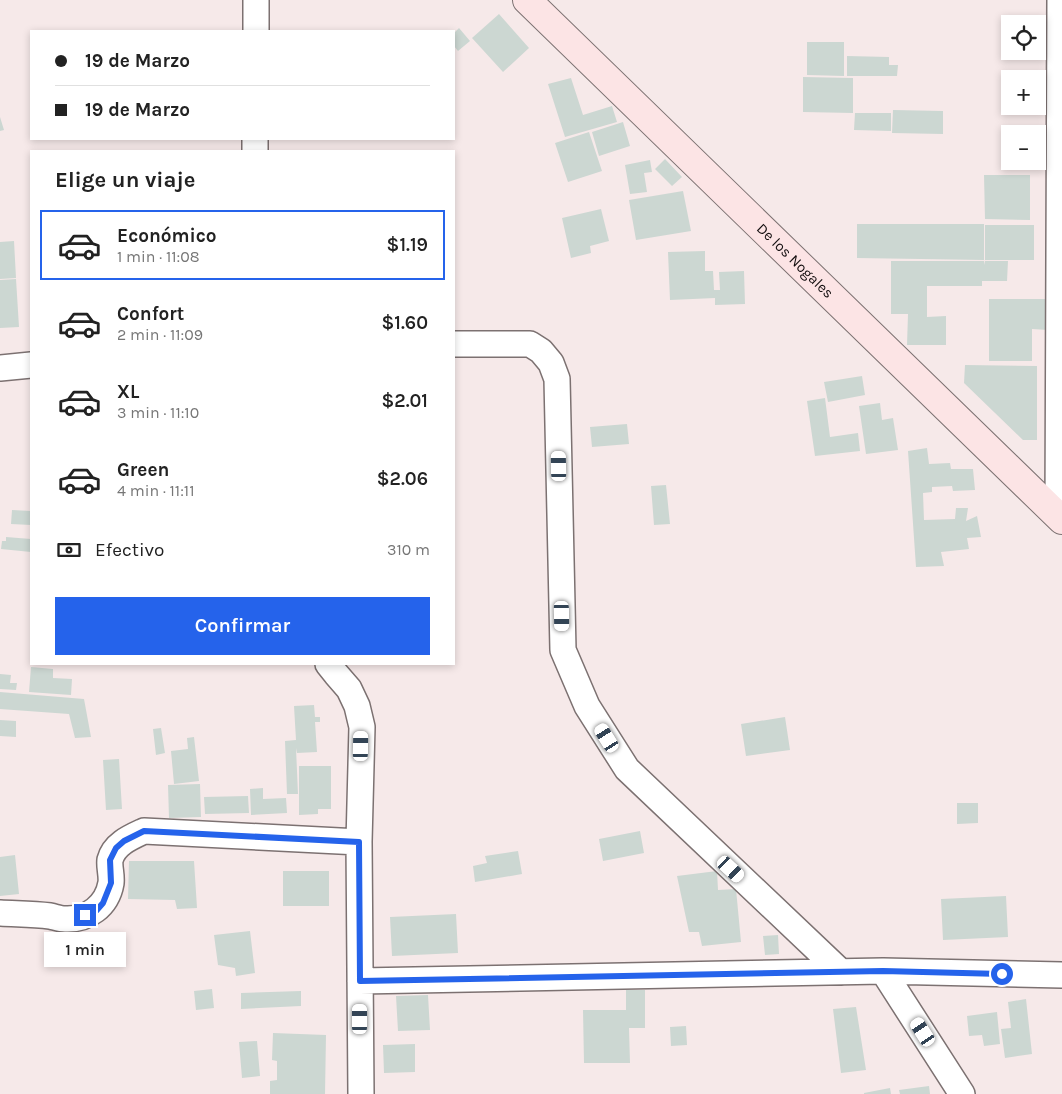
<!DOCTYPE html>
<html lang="es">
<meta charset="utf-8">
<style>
body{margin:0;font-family:Karla,sans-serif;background:#f2f2f2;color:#222;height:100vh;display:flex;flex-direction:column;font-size:19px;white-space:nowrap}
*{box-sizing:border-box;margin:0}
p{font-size:16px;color:#767676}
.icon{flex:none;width:28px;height:28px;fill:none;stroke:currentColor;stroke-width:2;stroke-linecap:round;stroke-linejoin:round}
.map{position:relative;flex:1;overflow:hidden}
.side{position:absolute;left:30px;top:150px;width:425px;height:515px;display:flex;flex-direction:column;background:#fff;border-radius:0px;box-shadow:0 2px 8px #0003}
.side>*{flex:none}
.top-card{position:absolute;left:30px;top:30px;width:425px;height:110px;border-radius:0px;box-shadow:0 2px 8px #0003;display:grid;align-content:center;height:110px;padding:0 25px;background:#fff}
.buttons{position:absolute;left:1001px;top:15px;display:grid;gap:10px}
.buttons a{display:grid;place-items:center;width:45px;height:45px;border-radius:0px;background:#fff;box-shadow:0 2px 8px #0003;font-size:25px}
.end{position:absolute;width:22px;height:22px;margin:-11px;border:6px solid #2563eb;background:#fff;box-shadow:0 0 0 2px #fff}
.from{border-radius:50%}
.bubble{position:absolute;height:35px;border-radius:0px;background:#fff;box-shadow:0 2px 8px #0003;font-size:16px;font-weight:600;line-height:35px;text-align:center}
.car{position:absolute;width:15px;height:30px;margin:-15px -8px;border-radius:6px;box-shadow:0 0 4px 1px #0007;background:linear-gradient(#fff 24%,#345 0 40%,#fff 0 76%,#345 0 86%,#fff 0)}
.top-card b{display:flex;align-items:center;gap:18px;height:48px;font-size:19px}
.top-card b+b{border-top:1px solid #e0e0e0}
.top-card i{width:12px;height:12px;background:#222}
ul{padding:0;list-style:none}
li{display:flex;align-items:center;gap:15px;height:70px;margin:0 10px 8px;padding:0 15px;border:2px solid transparent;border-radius:0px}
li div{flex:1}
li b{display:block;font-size:19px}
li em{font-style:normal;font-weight:600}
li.on{border-color:#2563eb}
li>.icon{width:45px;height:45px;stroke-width:1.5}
h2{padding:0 25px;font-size:22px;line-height:60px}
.pay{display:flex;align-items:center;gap:12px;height:55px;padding:0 25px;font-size:19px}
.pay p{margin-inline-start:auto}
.button{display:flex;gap:10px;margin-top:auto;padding:10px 25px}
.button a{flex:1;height:58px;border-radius:0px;background:#2563eb;color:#fff;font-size:20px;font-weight:600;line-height:58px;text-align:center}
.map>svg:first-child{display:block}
.building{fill:#ccd7d2}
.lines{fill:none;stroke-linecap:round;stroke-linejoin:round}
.street-casing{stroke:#7c7171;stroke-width:28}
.secondary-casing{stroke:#7c7171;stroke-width:30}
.street{stroke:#fff;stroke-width:25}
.secondary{stroke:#fce4e5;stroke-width:28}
.route{stroke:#2563eb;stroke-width:6}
.labels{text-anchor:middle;stroke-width:4.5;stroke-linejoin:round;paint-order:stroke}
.street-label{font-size:15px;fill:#120d0e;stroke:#fef9f9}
</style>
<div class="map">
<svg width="1062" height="1094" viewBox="0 0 1062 1094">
<rect width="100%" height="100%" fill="#f6e9e9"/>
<path class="building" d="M499,14L529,48L503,72L472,38Z
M459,28L470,41L458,51L454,46V33Z
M807,42H844V76L807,75Z
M847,56L889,57V65H898L897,76H847Z
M803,77L853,78V113L803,112Z
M571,78L583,115L612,106L617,122L565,137L548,84Z
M893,110L943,111V134L892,133Z
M855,113H891V131L854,130Z
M0,117L4,130L0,131Z
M623,122L630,146L599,156L592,132Z
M589,132L602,171L568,182L555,143Z
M665,159L682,177L672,186L655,169Z
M650,160L652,172L644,173L647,192L630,194L625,165Z
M984,175H1030V220L985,219Z
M683,191L691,231L636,240L629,200Z
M601,209L609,241L590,246L591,253L571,258L562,218Z
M857,224H984V260L857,258Z
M985,225H1034V260H985Z
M14,241L16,278L0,279V242Z
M705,251V271H713L714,290H720L719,272L744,271L745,304L715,305V298L670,300L668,252Z
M891,261H984V265L985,261H1008L1007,281H982V286H927V317L946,316V345H907L908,314H891Z
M16,279L19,327L0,328V280Z
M989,299H1048V330L1032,329V361H989Z
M965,365L1037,366V440H1023L964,383Z
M862,376L865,395L828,402L824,382Z
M825,398L830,437L858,433L860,451L815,456L807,401Z
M880,403L882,420L893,418L898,450L866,454L859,406Z
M627,424L629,444L592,447L590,427Z
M927,448L929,464L950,463L951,469H973L975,490L953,491L952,486L932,487V492L923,493L924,520L955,519L956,508H968L966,521L977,516L981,537L967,538L969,549L941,552L944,566L916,567L908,451Z
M666,485L670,524L654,525L651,486Z
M12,510L31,511V525L11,524Z
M6,537L31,539V552L1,549L2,541H6Z
M31,667L53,669V678L72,679L71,695L29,692Z
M0,674L11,675L10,683H17L16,690L0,689Z
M0,692L84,699L91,737L75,738L69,714L0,709Z
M314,705L315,717H320V722H315L317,752L297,753L296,748L298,794H287L285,741L296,740L294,706Z
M785,717L790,750L746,756L741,724Z
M0,720L16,721V737L0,736Z
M161,728L165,753L156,755L153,729Z
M194,737L199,781L174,784L171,751L188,749L187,738Z
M119,759L122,809L106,810L103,760Z
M299,766H331V809H318V814L299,815Z
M200,784L201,817L169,818L168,785Z
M263,788V799L286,798L287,813L251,815L250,789Z
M248,796L249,813L205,814L204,797Z
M957,803H978V823L957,824Z
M640,831L644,853L603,861L599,839Z
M518,851L522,874L475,882L473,866L487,863L485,856Z
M15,855L19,894L0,896V857Z
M129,861H194L197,908L177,909L175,900L128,899Z
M283,871H329V906H283Z
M717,871L718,890L736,889L741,942L702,946L699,932H689L677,876Z
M1006,896L1008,937L943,940L941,899Z
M456,914L458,953L392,956L390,917Z
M250,931L255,973L236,976L235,968L218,965L214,935Z
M778,935L779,954L765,955L763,936Z
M212,989L214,1008L196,1010L194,991Z
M626,990H645V1028H629L630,1063H584L583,1010H626Z
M301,991V1006L241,1009V993Z
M428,995L430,1030L398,1031L396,996Z
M1026,999L1032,1054L1005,1058L1001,1029L1011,1028L1008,1002Z
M856,1007L866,1070L841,1073L833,1009Z
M997,1012L1000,1044L984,1046L982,1035L969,1036L967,1016Z
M686,1026L687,1045L671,1046L670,1027Z
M273,1033L326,1035L325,1094H270V1081L277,1080V1061L272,1060Z
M257,1041L260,1076L242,1078L239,1042Z
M415,1044V1072L384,1073L383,1045Z
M929,1086L930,1094H900L899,1090Z
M890,1088L891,1094H864V1093Z"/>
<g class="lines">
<defs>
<path id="street" d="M256,31V0
M255,151V139
M454,344H530L541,351L551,363L557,379L563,650L587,706L627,769L841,972
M0,368L31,365
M1058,516L1060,0
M328,664L336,674L349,689L357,706L362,727L359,842L361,1094
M0,913C16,914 33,914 50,916C55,917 60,919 65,919C88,920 107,906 111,883C112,875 109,867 110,860C114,844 131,837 144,831L359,842
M883,971L962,1094
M360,981L883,971L1062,975"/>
<g id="secondary">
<path id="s1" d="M527,0L1062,520"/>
</g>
</defs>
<use href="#street" class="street-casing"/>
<use href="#secondary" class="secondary-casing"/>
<use href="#street" class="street"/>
<use href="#secondary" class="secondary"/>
</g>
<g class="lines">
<path class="route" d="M85,915L96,911L103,903L111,883L110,860L116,848L124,841L144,831L359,842L360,981L883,971L1002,974"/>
</g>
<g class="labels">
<g class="street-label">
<text dy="5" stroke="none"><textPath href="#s1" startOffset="374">De los Nogales</textPath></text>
</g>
</g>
</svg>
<div class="buttons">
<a><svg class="icon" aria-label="locate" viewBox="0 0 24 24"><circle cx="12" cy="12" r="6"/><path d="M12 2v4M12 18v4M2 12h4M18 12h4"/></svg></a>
<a>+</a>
<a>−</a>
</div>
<i class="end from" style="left:1002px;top:974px"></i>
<i class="end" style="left:85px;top:915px"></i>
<div class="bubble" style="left:44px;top:932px;width:82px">1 min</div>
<i class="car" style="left:559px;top:466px;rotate:359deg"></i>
<i class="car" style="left:562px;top:616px;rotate:179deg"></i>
<i class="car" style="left:607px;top:738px;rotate:328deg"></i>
<i class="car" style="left:361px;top:746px;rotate:1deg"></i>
<i class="car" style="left:731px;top:869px;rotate:133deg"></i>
<i class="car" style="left:360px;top:1019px;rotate:0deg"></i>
<i class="car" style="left:923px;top:1032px;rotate:327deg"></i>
<div class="top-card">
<b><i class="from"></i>19 de Marzo</b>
<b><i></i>19 de Marzo</b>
</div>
<section class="side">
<h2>Elige un viaje</h2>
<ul>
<li class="on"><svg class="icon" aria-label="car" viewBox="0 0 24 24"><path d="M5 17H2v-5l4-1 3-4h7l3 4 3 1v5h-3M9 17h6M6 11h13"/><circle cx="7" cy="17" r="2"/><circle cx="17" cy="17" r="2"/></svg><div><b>Económico</b><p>1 min · 11:08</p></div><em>$1.19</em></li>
<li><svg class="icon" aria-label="car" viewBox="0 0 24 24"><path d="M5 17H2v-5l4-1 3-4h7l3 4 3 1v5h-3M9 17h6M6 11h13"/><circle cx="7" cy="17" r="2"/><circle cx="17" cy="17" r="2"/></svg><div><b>Confort</b><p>2 min · 11:09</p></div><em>$1.60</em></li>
<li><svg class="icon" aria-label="car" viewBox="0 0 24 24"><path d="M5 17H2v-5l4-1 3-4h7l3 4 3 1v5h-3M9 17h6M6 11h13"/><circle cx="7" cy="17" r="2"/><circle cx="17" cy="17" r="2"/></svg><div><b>XL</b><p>3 min · 11:10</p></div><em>$2.01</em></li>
<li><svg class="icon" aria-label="car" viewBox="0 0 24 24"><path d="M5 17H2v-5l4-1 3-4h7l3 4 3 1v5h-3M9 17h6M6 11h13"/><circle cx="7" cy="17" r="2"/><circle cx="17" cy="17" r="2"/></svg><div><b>Green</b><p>4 min · 11:11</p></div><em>$2.06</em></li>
</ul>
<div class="pay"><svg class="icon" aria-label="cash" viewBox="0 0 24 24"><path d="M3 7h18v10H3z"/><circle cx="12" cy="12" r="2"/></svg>Efectivo<p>310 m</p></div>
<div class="button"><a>Confirmar</a></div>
</section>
</div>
